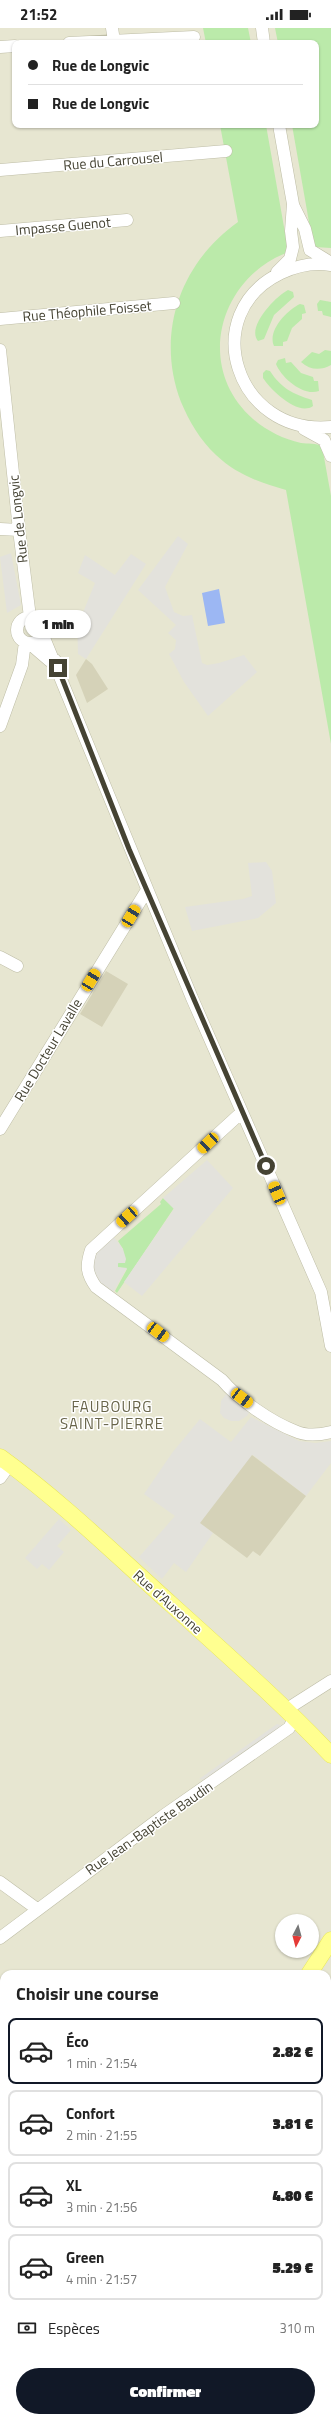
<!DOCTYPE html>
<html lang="fr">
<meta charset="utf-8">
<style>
body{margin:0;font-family:"Titillium Web",sans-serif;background:#f2f2f2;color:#222;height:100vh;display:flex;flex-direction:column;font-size:15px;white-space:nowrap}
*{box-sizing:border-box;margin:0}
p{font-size:13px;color:#767676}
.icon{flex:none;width:22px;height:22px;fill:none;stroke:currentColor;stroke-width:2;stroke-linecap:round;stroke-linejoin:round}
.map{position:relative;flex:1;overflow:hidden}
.panel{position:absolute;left:0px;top:1942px;width:331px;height:452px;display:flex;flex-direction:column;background:#fff;border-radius:12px 12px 0 0;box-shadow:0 1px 3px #0004}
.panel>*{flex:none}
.top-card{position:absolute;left:12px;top:12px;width:307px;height:88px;border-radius:8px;box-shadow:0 1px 3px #0004;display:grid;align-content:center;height:88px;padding:0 16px;background:#fff}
.needle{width:26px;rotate:186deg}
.fabs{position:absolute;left:275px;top:1886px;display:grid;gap:8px}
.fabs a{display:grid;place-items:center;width:44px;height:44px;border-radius:50%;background:#fff;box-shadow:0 1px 3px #0004;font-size:20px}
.end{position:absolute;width:18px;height:18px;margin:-9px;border:5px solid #454333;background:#fff;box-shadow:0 0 0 2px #fff}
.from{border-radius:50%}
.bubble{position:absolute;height:28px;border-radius:14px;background:#fff;box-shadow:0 1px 3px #0004;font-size:13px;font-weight:800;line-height:28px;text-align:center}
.car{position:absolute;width:12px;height:24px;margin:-12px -6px;border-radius:5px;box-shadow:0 0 3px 1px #0007;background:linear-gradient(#f5c518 24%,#345 0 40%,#f5c518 0 76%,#345 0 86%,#f5c518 0)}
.top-card b{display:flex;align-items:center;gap:14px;height:38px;font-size:15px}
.top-card b+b{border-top:1px solid #e0e0e0}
.top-card i{width:10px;height:10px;background:#222}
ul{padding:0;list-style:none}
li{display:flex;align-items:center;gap:12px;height:66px;margin:0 8px 6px;padding:0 8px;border:2px solid #e0e0e0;border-radius:8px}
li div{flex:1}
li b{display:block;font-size:15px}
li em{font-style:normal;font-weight:800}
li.selected{border-color:#111827}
li>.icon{width:36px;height:36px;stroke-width:1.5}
h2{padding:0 16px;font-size:18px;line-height:48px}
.pay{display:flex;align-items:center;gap:10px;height:44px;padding:0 16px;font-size:15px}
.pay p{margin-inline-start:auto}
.button{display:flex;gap:8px;margin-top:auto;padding:8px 16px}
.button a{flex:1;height:46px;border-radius:24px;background:#111827;color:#fff;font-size:16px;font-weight:800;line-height:46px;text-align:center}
.status{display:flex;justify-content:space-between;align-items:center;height:28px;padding:0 20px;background:#fff;direction:ltr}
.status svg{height:11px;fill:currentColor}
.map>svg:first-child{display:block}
.residential{fill:#e7e6d1;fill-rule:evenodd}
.green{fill:#bbeaaa}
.parking{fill:#e3e2dc}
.water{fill:#9cb7f3}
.building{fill:#d5d2b8}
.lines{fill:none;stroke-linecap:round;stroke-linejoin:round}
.minor-casing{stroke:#bebda6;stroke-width:13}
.major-casing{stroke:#e9e75b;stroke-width:17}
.minor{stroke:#fff;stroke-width:12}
.major{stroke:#ffff90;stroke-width:16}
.route{stroke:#454333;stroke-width:5}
.labels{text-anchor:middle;stroke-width:3;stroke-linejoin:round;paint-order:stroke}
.street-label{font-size:14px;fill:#454333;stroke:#fff}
.neighbourhood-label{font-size:15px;letter-spacing:1px;fill:#68654a;stroke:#fff}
</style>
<div class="status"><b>21:52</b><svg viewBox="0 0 49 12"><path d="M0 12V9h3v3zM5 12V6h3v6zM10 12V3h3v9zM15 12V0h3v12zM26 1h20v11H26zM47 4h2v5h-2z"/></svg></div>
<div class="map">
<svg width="331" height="2394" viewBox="0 0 331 2394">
<rect width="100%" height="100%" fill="#f3f2e3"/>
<path class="residential" d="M0,0H331V2394H0ZM15,15H316V97H15ZM282,1893H312V1923H282ZM4,1946H327V2390H4Z"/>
<path class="green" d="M203,0H248L251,15H206Z
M275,0H331V220L315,219L313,217L292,97H316V15H278Z
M220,97H266L287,216L286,225C218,252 195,340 253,391C267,403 283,411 301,415C308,416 316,415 322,418L331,468V716L286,462C260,455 236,446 216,427C200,412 189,393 181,374C155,306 180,235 238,194Z
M288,262L293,264L294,269L274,287L264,311L258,313C246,299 276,268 288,262Z
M320,272L331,274V289L323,287L322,283H318L317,276Z
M300,276L304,277L306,285L302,286V291L292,300L287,313L283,314V318H274C267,303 287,282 300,276Z
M325,322L331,323V337C320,343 310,342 301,334L312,324L319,326Z
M285,330L286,335L291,334L301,345L313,349L314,353H318L319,363C303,369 281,349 276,336L278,332Z
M266,342L270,343C281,360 293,366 312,372L313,378C298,389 270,361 263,350V345Z
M163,1170L174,1180L117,1265L115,1263L127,1241L117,1239L123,1221L118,1213L161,1176L160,1174Z"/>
<path class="parking" d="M178,508L188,516L165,559L174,584L183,588L192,587L202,635L207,637L219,635L244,627L257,644L208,688L184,654L169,626L175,621L176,612L168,605L176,597L138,562Z
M11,525L21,577L7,585L0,529Z
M131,526L146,536L86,631L78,626L77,590L84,582L95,555L78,545L85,527L115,547Z
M266,834L272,843L276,875L258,890L192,903L185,879L243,871L252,868L248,835Z
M207,1132L233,1160L142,1268L124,1254L174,1181L163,1170Z
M113,1208L123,1221L126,1231L125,1235H118V1239L127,1240L112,1266L94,1248L93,1238L95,1229L100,1220Z
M230,1361L253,1378L247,1388L239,1393H231L224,1390L220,1385L221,1373Z
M251,1389L299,1413L315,1415L331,1413V1435L306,1468L253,1427L201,1495L213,1505L186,1544L174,1535L162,1551L139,1529L175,1488L144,1466L172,1425L200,1391L231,1414Z
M59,1491L71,1502L57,1518L64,1524L49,1542L42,1536L37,1541L25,1530Z
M277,1696L284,1698L210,1753L199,1751Z"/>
<path class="water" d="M219,561L225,595L208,598L202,565Z"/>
<path class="building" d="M86,631L92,636L108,661L87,675L76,647Z
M106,943L128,956L102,999L80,986Z
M252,1427L306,1468L260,1528L253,1523L247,1530L200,1495Z"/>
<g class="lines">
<defs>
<path id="minor" d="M112,0L114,13
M262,0L264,15
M69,15L194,9
M0,19L15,18
M0,142L226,123
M293,177L305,201L310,222L331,235
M0,203L127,192
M331,237C314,234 296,238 281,245C197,285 235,408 331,399
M277,244L290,231L293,219L291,203L293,176L279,97
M0,291L174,275
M0,322L19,502L30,589
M304,401L324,412L331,428
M0,501L19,502
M17 602a13 13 0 1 1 26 0a13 13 0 1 1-26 0Z
M42,605L192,970L321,1264L331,1318
M29,615L50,633L55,632
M0,698L22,637L25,614
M0,929L17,938
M242,1084L91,1222C86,1237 86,1245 96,1259L222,1352C238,1371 271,1394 295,1403C305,1408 320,1407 331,1404
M0,1101L147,862
M0,1450L10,1436
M287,1681L331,1653
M0,1854L37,1881
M0,1910L163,1788L289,1700L295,1689
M327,2001L331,2002
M327,2125L331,2123
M0,2289L4,2303
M0,2350L4,2352
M0,2374L4,2369
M100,2390L107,2394
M32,2394L33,2390
M321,2394L326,2390"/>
<path id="major" d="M0,1429C61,1473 116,1527 172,1577C226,1626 281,1674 331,1727
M309,1946L331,1912
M327,1975L331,1973
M0,2218L4,2215"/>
</defs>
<use href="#minor" class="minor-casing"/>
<use href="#major" class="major-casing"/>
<use href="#minor" class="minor"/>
<use href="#major" class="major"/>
</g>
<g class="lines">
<path class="route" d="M58,640L129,821L266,1138"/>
</g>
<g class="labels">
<g class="street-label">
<text transform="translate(113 133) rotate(-5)" y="5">Rue du Carrousel</text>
<text transform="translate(63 198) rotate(-5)" y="5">Impasse Guenot</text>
<text transform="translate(87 283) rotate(-5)" y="5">Rue Théophile Foisset</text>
<text transform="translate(18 491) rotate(-96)" y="5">Rue de Longvic</text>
<text transform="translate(48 1022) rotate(-59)" y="5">Rue Docteur Lavalle</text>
<text transform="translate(168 1574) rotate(42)" y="5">Rue d'Auxonne</text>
<text transform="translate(149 1800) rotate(-35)" y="5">Rue Jean-Baptiste Baudin</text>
</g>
<g class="neighbourhood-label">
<text x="112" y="1384">FAUBOURG<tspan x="112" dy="17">SAINT-PIERRE</tspan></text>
</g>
</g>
</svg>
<div class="fabs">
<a><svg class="needle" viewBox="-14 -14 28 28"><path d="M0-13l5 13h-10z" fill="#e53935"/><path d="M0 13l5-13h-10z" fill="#767676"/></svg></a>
</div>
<i class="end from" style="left:266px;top:1138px"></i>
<i class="end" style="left:58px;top:640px"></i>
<div class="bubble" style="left:25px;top:582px;width:66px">1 min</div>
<i class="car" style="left:131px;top:888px;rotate:31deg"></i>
<i class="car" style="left:91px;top:952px;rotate:31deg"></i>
<i class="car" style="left:208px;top:1115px;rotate:227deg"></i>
<i class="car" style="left:277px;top:1165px;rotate:337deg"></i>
<i class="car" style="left:127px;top:1189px;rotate:228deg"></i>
<i class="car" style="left:158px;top:1304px;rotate:127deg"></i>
<i class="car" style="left:242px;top:1370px;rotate:127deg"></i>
<div class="top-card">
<b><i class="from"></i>Rue de Longvic</b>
<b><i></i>Rue de Longvic</b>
</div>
<section class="panel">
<h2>Choisir une course</h2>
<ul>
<li class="selected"><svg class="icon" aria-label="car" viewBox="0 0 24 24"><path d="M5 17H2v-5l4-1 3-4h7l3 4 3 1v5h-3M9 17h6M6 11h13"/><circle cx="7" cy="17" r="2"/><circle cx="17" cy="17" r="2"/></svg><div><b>Éco</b><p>1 min · 21:54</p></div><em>2.82 €</em></li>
<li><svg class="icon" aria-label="car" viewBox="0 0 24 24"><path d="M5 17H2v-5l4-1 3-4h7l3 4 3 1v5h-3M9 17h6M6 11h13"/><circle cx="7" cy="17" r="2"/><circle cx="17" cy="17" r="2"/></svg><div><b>Confort</b><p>2 min · 21:55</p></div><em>3.81 €</em></li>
<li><svg class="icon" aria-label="car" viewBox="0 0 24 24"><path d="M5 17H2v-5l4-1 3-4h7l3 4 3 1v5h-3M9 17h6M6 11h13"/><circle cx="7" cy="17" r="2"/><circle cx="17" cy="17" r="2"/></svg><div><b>XL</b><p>3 min · 21:56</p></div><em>4.80 €</em></li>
<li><svg class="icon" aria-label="car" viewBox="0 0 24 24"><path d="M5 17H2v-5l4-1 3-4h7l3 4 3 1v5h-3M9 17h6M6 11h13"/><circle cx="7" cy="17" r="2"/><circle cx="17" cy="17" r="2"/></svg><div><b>Green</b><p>4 min · 21:57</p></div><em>5.29 €</em></li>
</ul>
<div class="pay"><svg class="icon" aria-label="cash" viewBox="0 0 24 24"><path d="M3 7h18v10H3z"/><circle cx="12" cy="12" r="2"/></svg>Espèces<p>310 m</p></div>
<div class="button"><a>Confirmer</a></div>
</section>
</div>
